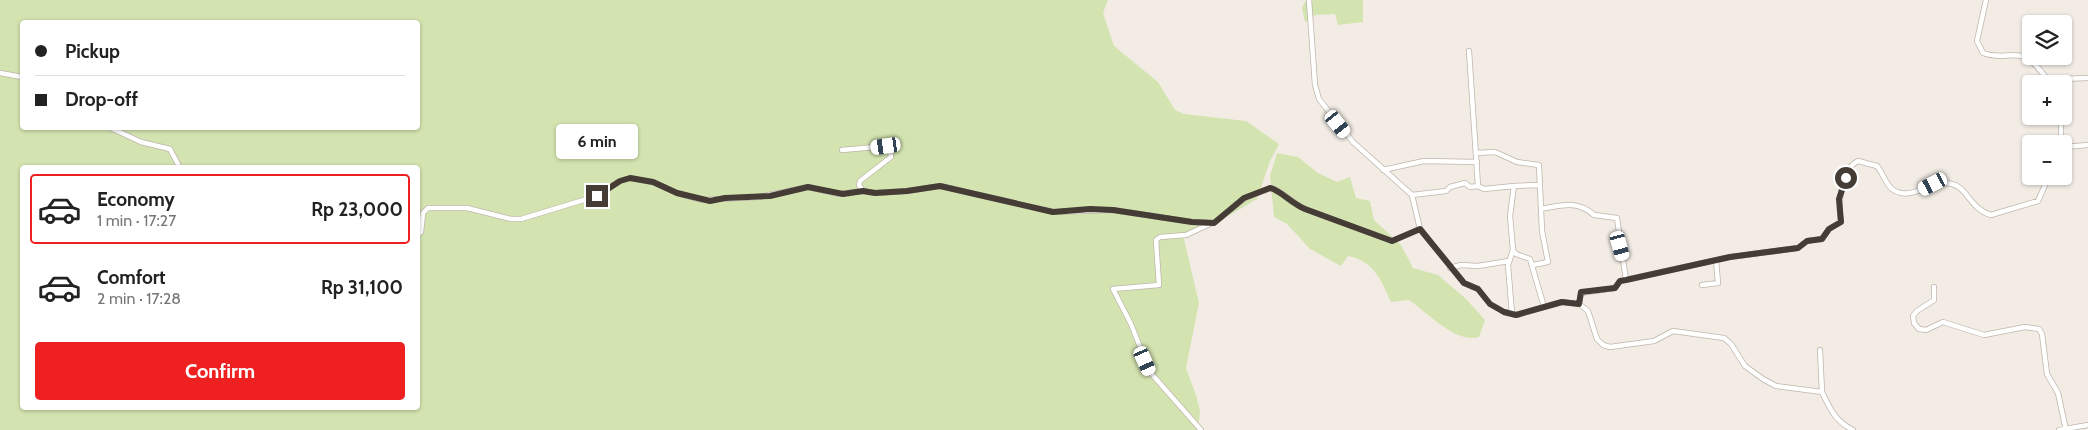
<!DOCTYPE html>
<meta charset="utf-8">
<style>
body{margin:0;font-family:Cabin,sans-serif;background:#f6f6f6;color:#222;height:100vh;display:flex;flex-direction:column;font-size:19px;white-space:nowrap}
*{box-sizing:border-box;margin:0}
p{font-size:16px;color:#767676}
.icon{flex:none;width:28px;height:28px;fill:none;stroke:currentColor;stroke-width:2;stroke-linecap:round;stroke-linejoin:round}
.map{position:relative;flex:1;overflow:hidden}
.details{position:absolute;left:20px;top:165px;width:400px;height:245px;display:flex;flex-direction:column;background:#fff;border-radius:5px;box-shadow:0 1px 4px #0004}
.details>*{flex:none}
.top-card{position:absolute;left:20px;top:20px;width:400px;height:110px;border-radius:5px;box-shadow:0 1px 4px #0004;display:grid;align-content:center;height:110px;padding:0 15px;background:#fff}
.tools{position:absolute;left:2022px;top:15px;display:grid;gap:10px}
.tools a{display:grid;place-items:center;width:50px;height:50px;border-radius:5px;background:#fff;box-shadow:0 1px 4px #0004;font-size:25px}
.end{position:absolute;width:22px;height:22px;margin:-11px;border:6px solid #443c35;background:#fff;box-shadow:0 0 0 2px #fff}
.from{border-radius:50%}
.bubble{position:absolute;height:35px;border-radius:5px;background:#fff;box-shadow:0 1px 4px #0004;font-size:16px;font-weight:800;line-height:35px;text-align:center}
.car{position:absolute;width:15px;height:30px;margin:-15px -8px;border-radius:6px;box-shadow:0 0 4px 1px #0007;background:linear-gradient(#fff 24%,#345 0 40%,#fff 0 76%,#345 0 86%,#fff 0)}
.top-card b{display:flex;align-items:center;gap:18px;height:48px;font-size:19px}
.top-card b+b{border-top:1px solid #e0e0e0}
.top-card i{width:12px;height:12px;background:#222}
ul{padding:9px 0 0;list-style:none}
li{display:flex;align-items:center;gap:15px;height:70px;margin:0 10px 8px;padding:0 5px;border:2px solid transparent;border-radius:5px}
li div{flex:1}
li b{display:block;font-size:19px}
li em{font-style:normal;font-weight:800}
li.selected{border-color:#ee2120}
li>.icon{width:45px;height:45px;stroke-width:1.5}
.action{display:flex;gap:10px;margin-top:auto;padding:10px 15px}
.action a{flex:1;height:58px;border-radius:5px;background:#ee2120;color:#fff;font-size:20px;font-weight:800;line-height:58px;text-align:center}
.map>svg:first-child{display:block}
.green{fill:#d4e4b0;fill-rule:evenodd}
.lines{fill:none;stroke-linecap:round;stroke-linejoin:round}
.street-casing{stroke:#bfb5ac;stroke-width:6}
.street{stroke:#fff;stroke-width:4.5}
.route{stroke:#443c35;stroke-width:6}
</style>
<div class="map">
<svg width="2088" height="430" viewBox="0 0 2088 430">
<rect width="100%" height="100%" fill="#f2ece5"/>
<path class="green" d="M0,0H1108L1103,13L1114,46L1158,82L1175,110L1184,114L1246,121L1279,144L1270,161L1257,199L1230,215L1183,235L1199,303L1186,368L1196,395L1200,411L1198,430H0ZM22,22H418V128H22ZM22,168H418V408H22Z
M1306,0H1363V22L1338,25L1335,14L1316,15L1305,22L1302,8Z
M1277,153L1298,157L1318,173L1337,182L1350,177L1356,198L1370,201L1374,220L1401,245L1413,268L1438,275L1465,298L1485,320L1479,337C1456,344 1428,313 1409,300L1391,302C1381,280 1374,261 1348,256L1341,266L1310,249L1287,224L1274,217L1270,176Z"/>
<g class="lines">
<defs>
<path id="street" d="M1309,0L1315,85L1319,99L1353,142L1412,195L1420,229
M1986,0L1977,41L1983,53C1998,59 2010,53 2022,56C2033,59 2044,75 2051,84L2061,79L2088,78
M1469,51L1478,186L1484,189L1514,186L1510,216L1513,250L1516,254L1530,259L1544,307
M0,73L22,77
M111,128L141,142L170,149L180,168
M2061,144V116
M2064,147L2088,145
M842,150L886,146L890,149L891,157L860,181L859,185L863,191
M1476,153L1495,152L1517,162L1539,165L1542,231L1548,262L1533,265
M1383,170L1424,161L1477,162
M1513,186L1540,185
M1412,195L1446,191L1450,187L1465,183L1470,187L1478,186
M1541,209C1561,205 1578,200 1594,215L1617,218L1626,280
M418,235L421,232L423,213L428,208H467L511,219H521L597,196L620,181L630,178L653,182L677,193L702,200L759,197L808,187L839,194L863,191L875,193L907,191L940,186L1053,212L1113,210L1192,222L1214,223L1245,198L1271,188C1281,190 1292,203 1305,209L1392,241L1420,229L1464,283L1478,289L1490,304L1504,312L1517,315L1562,302L1579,304L1588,311L1597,339L1603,345L1610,347L1654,341L1673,331L1724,338L1731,344L1745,366L1763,379L1776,386L1822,392C1830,409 1835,421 1853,430
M1450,268L1461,265L1478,266L1509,261
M1702,285L1718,283L1716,260
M1934,287V300L1917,311L1913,316L1914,323L1919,329L1926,330L1943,322L1984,335L2025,327L2039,329L2042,334L2047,374L2058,393L2066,430
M1579,304L1581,293L1615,288L1620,281L1730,257L1798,248L1807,241L1822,239L1829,229L1841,222C1838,205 1840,170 1858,161L1877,166C1883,173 1885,183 1892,189C1910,203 1932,179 1952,184C1967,187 1970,209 1991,215L2038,201L2049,176
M1512,314L1508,265L1513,250
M1820,350L1822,392
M1201,430L1150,372L1131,324L1113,289L1159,285L1156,240L1160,237L1186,235L1212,223
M2059,430L2088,425"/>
</defs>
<use href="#street" class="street-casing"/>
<use href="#street" class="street"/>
</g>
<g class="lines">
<path class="route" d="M597,196L620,181L630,178L653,182L677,193L710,201L725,198L770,196L808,187L843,194L863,191L875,193L907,191L940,186L1053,212L1090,209L1113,210L1192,222L1214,223L1244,198L1270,188C1280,190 1292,204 1305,209L1392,241L1420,229L1464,283L1478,289L1490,304L1504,312L1516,315L1562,302L1579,304L1581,292L1615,288L1620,281L1626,280L1730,257L1798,248L1807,241L1822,239L1829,229L1841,222L1839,199L1846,178"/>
</g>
</svg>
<div class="tools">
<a><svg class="icon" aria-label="layers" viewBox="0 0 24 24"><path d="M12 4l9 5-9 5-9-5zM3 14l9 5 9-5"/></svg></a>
<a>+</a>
<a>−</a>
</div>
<i class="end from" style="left:1846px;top:178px"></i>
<i class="end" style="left:597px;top:196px"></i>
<div class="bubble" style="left:556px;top:124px;width:82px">6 min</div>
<i class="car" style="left:1338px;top:124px;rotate:141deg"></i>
<i class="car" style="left:886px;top:146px;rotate:262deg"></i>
<i class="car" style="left:1933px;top:184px;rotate:243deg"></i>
<i class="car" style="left:1620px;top:246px;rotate:165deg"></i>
<i class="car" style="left:1145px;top:361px;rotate:156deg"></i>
<div class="top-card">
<b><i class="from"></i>Pickup</b>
<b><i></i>Drop-off</b>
</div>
<section class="details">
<ul>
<li class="selected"><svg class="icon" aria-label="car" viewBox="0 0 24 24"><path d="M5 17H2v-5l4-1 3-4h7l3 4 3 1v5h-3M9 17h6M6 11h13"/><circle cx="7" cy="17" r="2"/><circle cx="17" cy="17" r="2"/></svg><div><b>Economy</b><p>1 min · 17:27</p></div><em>Rp 23,000</em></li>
<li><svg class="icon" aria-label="car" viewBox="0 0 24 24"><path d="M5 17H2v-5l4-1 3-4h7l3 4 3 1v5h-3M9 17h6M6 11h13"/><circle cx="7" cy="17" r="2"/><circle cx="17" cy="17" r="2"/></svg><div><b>Comfort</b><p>2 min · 17:28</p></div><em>Rp 31,100</em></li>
</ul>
<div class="action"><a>Confirm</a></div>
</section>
</div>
